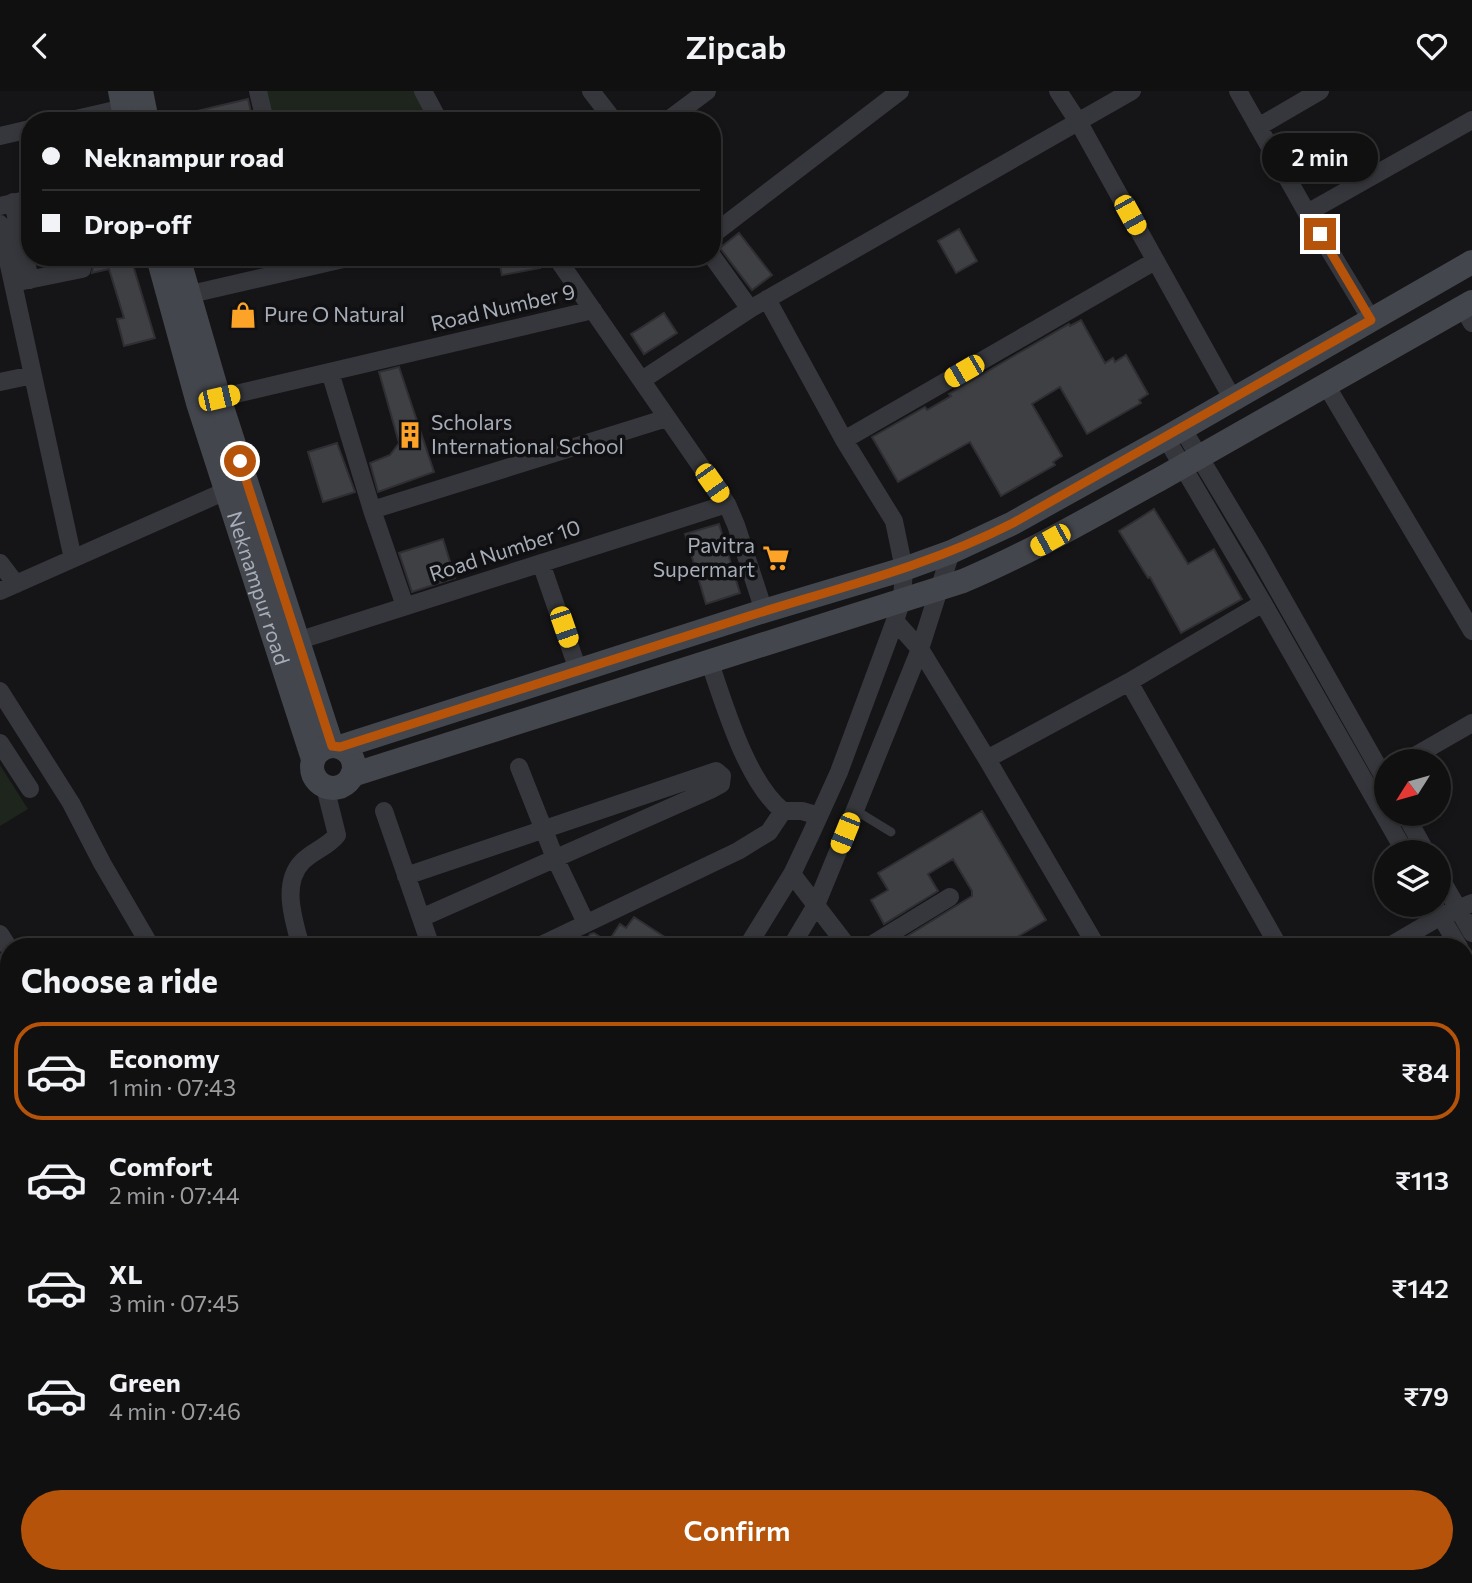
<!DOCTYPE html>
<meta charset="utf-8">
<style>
body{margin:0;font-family:Commissioner,sans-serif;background:#1e1e1f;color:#f1f3f6;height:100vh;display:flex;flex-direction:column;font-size:26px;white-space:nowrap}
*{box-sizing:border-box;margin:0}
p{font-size:23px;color:#9c9d9f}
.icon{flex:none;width:38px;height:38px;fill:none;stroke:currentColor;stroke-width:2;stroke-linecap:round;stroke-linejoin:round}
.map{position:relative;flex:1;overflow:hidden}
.drawer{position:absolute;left:0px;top:847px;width:1474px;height:646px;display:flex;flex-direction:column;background:#101011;border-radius:28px 28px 0 0;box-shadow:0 4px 10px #0003,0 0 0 2px #303031}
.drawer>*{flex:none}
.top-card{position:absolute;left:21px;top:21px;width:700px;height:154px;border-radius:28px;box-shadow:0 4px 10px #0003,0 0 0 2px #303031;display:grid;align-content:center;height:154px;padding:0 21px;background:#101011}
.needle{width:46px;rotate:233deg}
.controls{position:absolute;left:1374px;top:658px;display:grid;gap:14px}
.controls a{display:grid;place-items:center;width:77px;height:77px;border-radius:50%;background:#101011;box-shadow:0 4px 10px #0003,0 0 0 2px #303031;font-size:35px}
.end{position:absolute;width:32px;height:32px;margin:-16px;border:9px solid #b45309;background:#fff;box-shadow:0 0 0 4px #fff}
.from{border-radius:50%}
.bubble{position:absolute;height:49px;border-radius:24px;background:#101011;box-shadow:0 4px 10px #0003,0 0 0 2px #303031;font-size:23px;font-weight:600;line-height:49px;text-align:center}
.car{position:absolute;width:21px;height:42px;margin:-21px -10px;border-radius:9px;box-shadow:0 0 5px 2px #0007;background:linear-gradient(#f5c518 24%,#345 0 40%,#f5c518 0 76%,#345 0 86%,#f5c518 0)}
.top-card b{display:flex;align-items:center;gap:24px;height:66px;font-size:26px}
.top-card b+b{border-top:2px solid #303031}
.top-card i{width:18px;height:18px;background:#f1f3f6}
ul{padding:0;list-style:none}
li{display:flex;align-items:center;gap:21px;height:98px;margin:0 14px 10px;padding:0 7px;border:4px solid transparent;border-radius:28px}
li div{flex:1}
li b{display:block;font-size:26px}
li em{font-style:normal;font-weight:600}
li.selected{border-color:#b45309}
li>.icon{width:63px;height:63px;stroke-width:1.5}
h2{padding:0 21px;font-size:32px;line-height:84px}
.action{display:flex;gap:14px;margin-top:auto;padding:14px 21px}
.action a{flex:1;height:80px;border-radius:42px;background:#b45309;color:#fff;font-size:28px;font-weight:600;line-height:80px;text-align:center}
header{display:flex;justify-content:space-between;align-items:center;height:91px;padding:0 21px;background:#101011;font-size:32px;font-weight:600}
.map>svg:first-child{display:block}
.green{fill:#1d251d}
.building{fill:#3f4044;stroke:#2f2f33;stroke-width:2}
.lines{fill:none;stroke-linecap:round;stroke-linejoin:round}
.lane{stroke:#36373c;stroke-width:9}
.street{stroke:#36373c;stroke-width:18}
.secondary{stroke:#43464c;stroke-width:24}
.route{stroke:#b45309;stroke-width:9}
.labels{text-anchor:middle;stroke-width:7;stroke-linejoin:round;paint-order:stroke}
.street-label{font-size:21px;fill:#a6adb8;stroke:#101012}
.poi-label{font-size:21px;fill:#a6adb8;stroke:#101012;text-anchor:start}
</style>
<header><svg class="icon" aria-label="back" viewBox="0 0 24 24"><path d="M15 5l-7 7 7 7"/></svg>Zipcab<svg class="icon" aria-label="heart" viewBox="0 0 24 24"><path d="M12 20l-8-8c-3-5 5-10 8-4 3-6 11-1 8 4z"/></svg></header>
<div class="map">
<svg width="1472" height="1492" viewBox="0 0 1472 1492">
<rect width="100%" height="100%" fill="#151517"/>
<path class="green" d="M264,0H417L433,30H272Z
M0,674L28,718L0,735Z"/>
<path class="building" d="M248,8L253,30H177L176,25Z
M959,138L977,170L956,182L938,150Z
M739,142L772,184L752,199L720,157Z
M94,166H136V170L132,171L155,247L124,255L117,228L124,227L109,178L92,182Z
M498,166H537L540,177L502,184Z
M664,222L677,242L644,263L631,243Z
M1081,229L1105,272L1113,267L1115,271L1126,264L1148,303L1139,309L1141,312L1087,343L1060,296L1032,313L1062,365L1053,371L1055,374L1001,405L970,351L898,391L872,346L925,316L927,319L951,305L949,303L1017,263L1069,233L1070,235Z
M399,276L434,381L378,401L370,372L390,364L399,352L379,281Z
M337,352L355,401L323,411L308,361Z
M1154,418L1188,473L1214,458L1242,508L1181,542L1150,486L1148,487L1119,440Z
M719,433L740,502L706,513L685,443Z
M443,448L455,487L412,501L399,462Z
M982,720L1046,829L1000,856H898L896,852L972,805V800L953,768L928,783L938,800L884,833L871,809L888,799L878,782Z
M634,826L680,856H582L590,843L594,842L608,851L620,833L626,837Z"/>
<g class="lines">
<path class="lane" d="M855,719L891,741"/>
<path class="street" d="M258,0L265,30
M423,0L439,30
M591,0L614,30
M1058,0L1079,32L1232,307
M1238,0L1307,122L1371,228
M67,30L124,17
M667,30L707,0
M1258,36L1320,0
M0,45L30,38
M13,111L30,189
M0,115L30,108
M1307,122L1472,29
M0,133L73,468
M712,144L900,0
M712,165L750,218L1132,0
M556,166L727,413L736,434L764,520
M13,192L82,178L83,166
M178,206L352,166
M1463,216L1472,232
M330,281L372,419L405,515
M642,289L750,218
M0,291L33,284
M1326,294L1472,540
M219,307L593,219
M1182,337L1257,462L1386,690
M1166,347L1263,512L1405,761
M844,349L1155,170
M372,419L667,327
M0,472L16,493
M541,472L578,579
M0,500L237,395
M895,530L920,558L987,668L1097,856
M297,550L727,413
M709,569C724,613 747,692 783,720
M1129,591L1279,856
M0,600L71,712L102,772L151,856
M0,652L30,698
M987,668L1129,591L1263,512
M1406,670L1472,632
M519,676L555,767L586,832
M384,720L431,856
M1405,723L1426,761
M792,783L848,856
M1438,783L1472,842
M406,785L716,680L722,685L721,693L710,699L421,827
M1434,814L1459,856
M0,843L9,857
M301,856C294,830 281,793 302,771C312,760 328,756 337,744L325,696
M537,856L738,760L769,741L783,720H802L819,725
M747,856L792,783L810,745L839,681L895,530L902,508L904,478L894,430L844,349L767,208
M791,856L816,814L855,719L920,558L951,461
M868,856L950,806
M1388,856L1441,825L1472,812
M1465,866L1472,879
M0,873L9,868
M1465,966L1472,962
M0,977L9,970
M0,1065L9,1074
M1465,1103L1472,1098
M0,1106L9,1116
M1465,1230L1472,1226
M0,1245L9,1253
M1465,1354L1472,1367
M961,1484L968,1492
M1236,1484L1241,1492
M1325,1484L1330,1492
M1378,1484L1383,1492
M1038,1488L1044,1484
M18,1492L23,1484
M126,1492L131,1484
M243,1492L248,1484
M353,1492L358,1484
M387,1492L392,1484
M445,1492L456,1484
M587,1492L597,1484
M731,1492L741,1484
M1186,1492L1201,1484"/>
<g class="secondary">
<path d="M120,0L126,30"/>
<path d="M141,0L147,30"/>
<path id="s1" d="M158,166L198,312L313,668"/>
<path d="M178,166L219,307L332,655"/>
<circle cx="333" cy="676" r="21"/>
<path d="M340,656L764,520L904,478L951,461L1013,432L1166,347L1472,171"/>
<path d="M352,684L963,490C1032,461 1096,423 1162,387C1266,329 1369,270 1472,211"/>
</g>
</g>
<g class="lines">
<path class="route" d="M240,370L332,655L340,656C476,612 612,568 749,525C838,497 929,475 1013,432L1371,229L1320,143"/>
</g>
<defs>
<symbol id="shop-bare" viewBox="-9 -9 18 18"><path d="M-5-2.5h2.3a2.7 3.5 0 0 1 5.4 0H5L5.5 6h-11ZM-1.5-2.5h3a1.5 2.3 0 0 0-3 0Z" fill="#fda327" stroke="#101012" stroke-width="2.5" paint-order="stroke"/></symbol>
<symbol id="building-bare" viewBox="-9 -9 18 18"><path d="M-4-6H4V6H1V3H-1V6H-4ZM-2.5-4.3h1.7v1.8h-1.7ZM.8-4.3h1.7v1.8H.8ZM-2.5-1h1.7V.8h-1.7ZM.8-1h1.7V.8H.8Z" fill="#fda327" stroke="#101012" stroke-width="2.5" paint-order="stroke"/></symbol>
<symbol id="supermarket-bare" viewBox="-9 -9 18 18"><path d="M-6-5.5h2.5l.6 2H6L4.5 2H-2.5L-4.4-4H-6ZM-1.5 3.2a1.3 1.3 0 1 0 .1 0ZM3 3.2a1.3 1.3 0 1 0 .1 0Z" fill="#fda327" stroke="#101012" stroke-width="2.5" paint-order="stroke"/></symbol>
</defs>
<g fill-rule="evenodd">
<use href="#shop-bare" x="224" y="205" width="38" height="38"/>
<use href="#building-bare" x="391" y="325" width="38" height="38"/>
<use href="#supermarket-bare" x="757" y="448" width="38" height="38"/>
</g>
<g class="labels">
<g class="street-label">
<text transform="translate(503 217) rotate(-13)" y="7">Road Number 9</text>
<text transform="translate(505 460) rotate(-18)" y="7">Road Number 10</text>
<text dy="7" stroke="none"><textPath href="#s1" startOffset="346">Neknampur road</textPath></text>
</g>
<g class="poi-label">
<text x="264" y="231">Pure O Natural</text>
<text x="431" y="339">Scholars<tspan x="431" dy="24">International School</tspan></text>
<text x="755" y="462" text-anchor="end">Pavitra<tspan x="755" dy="24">Supermart</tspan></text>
</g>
</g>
</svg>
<div class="controls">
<a><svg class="needle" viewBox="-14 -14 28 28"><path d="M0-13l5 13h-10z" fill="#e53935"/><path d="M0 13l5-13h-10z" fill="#9c9d9f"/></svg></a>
<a><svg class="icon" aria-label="layers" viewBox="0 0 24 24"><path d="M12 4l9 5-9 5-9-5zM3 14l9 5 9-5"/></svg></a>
</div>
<i class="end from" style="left:240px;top:370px"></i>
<i class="end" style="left:1320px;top:143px"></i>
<div class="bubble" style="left:1262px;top:42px;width:116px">2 min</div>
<i class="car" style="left:1130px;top:124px;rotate:151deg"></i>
<i class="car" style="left:964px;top:280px;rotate:240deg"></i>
<i class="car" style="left:219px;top:307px;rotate:77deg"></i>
<i class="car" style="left:712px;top:392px;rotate:145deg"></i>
<i class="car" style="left:1050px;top:449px;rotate:241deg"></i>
<i class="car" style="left:564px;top:536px;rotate:161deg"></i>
<i class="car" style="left:845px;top:742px;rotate:202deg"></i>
<div class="top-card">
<b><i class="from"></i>Neknampur road</b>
<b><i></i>Drop-off</b>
</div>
<section class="drawer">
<h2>Choose a ride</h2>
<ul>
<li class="selected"><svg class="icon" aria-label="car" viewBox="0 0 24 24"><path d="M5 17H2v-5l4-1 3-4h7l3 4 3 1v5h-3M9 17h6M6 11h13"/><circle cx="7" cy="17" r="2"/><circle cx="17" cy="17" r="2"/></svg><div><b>Economy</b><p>1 min · 07:43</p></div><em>₹84</em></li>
<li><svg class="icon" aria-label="car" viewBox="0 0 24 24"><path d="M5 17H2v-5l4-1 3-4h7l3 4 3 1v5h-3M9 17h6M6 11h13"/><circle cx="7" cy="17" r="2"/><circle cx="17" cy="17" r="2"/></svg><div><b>Comfort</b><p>2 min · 07:44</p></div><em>₹113</em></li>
<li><svg class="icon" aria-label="car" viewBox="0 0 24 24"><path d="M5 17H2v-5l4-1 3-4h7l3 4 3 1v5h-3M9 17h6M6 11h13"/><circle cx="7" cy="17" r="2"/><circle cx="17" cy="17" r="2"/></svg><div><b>XL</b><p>3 min · 07:45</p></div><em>₹142</em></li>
<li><svg class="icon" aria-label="car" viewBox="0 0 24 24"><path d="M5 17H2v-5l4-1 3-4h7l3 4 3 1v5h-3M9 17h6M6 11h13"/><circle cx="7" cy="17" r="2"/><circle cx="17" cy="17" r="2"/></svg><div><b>Green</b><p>4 min · 07:46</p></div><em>₹79</em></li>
</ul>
<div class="action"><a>Confirm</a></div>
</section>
</div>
